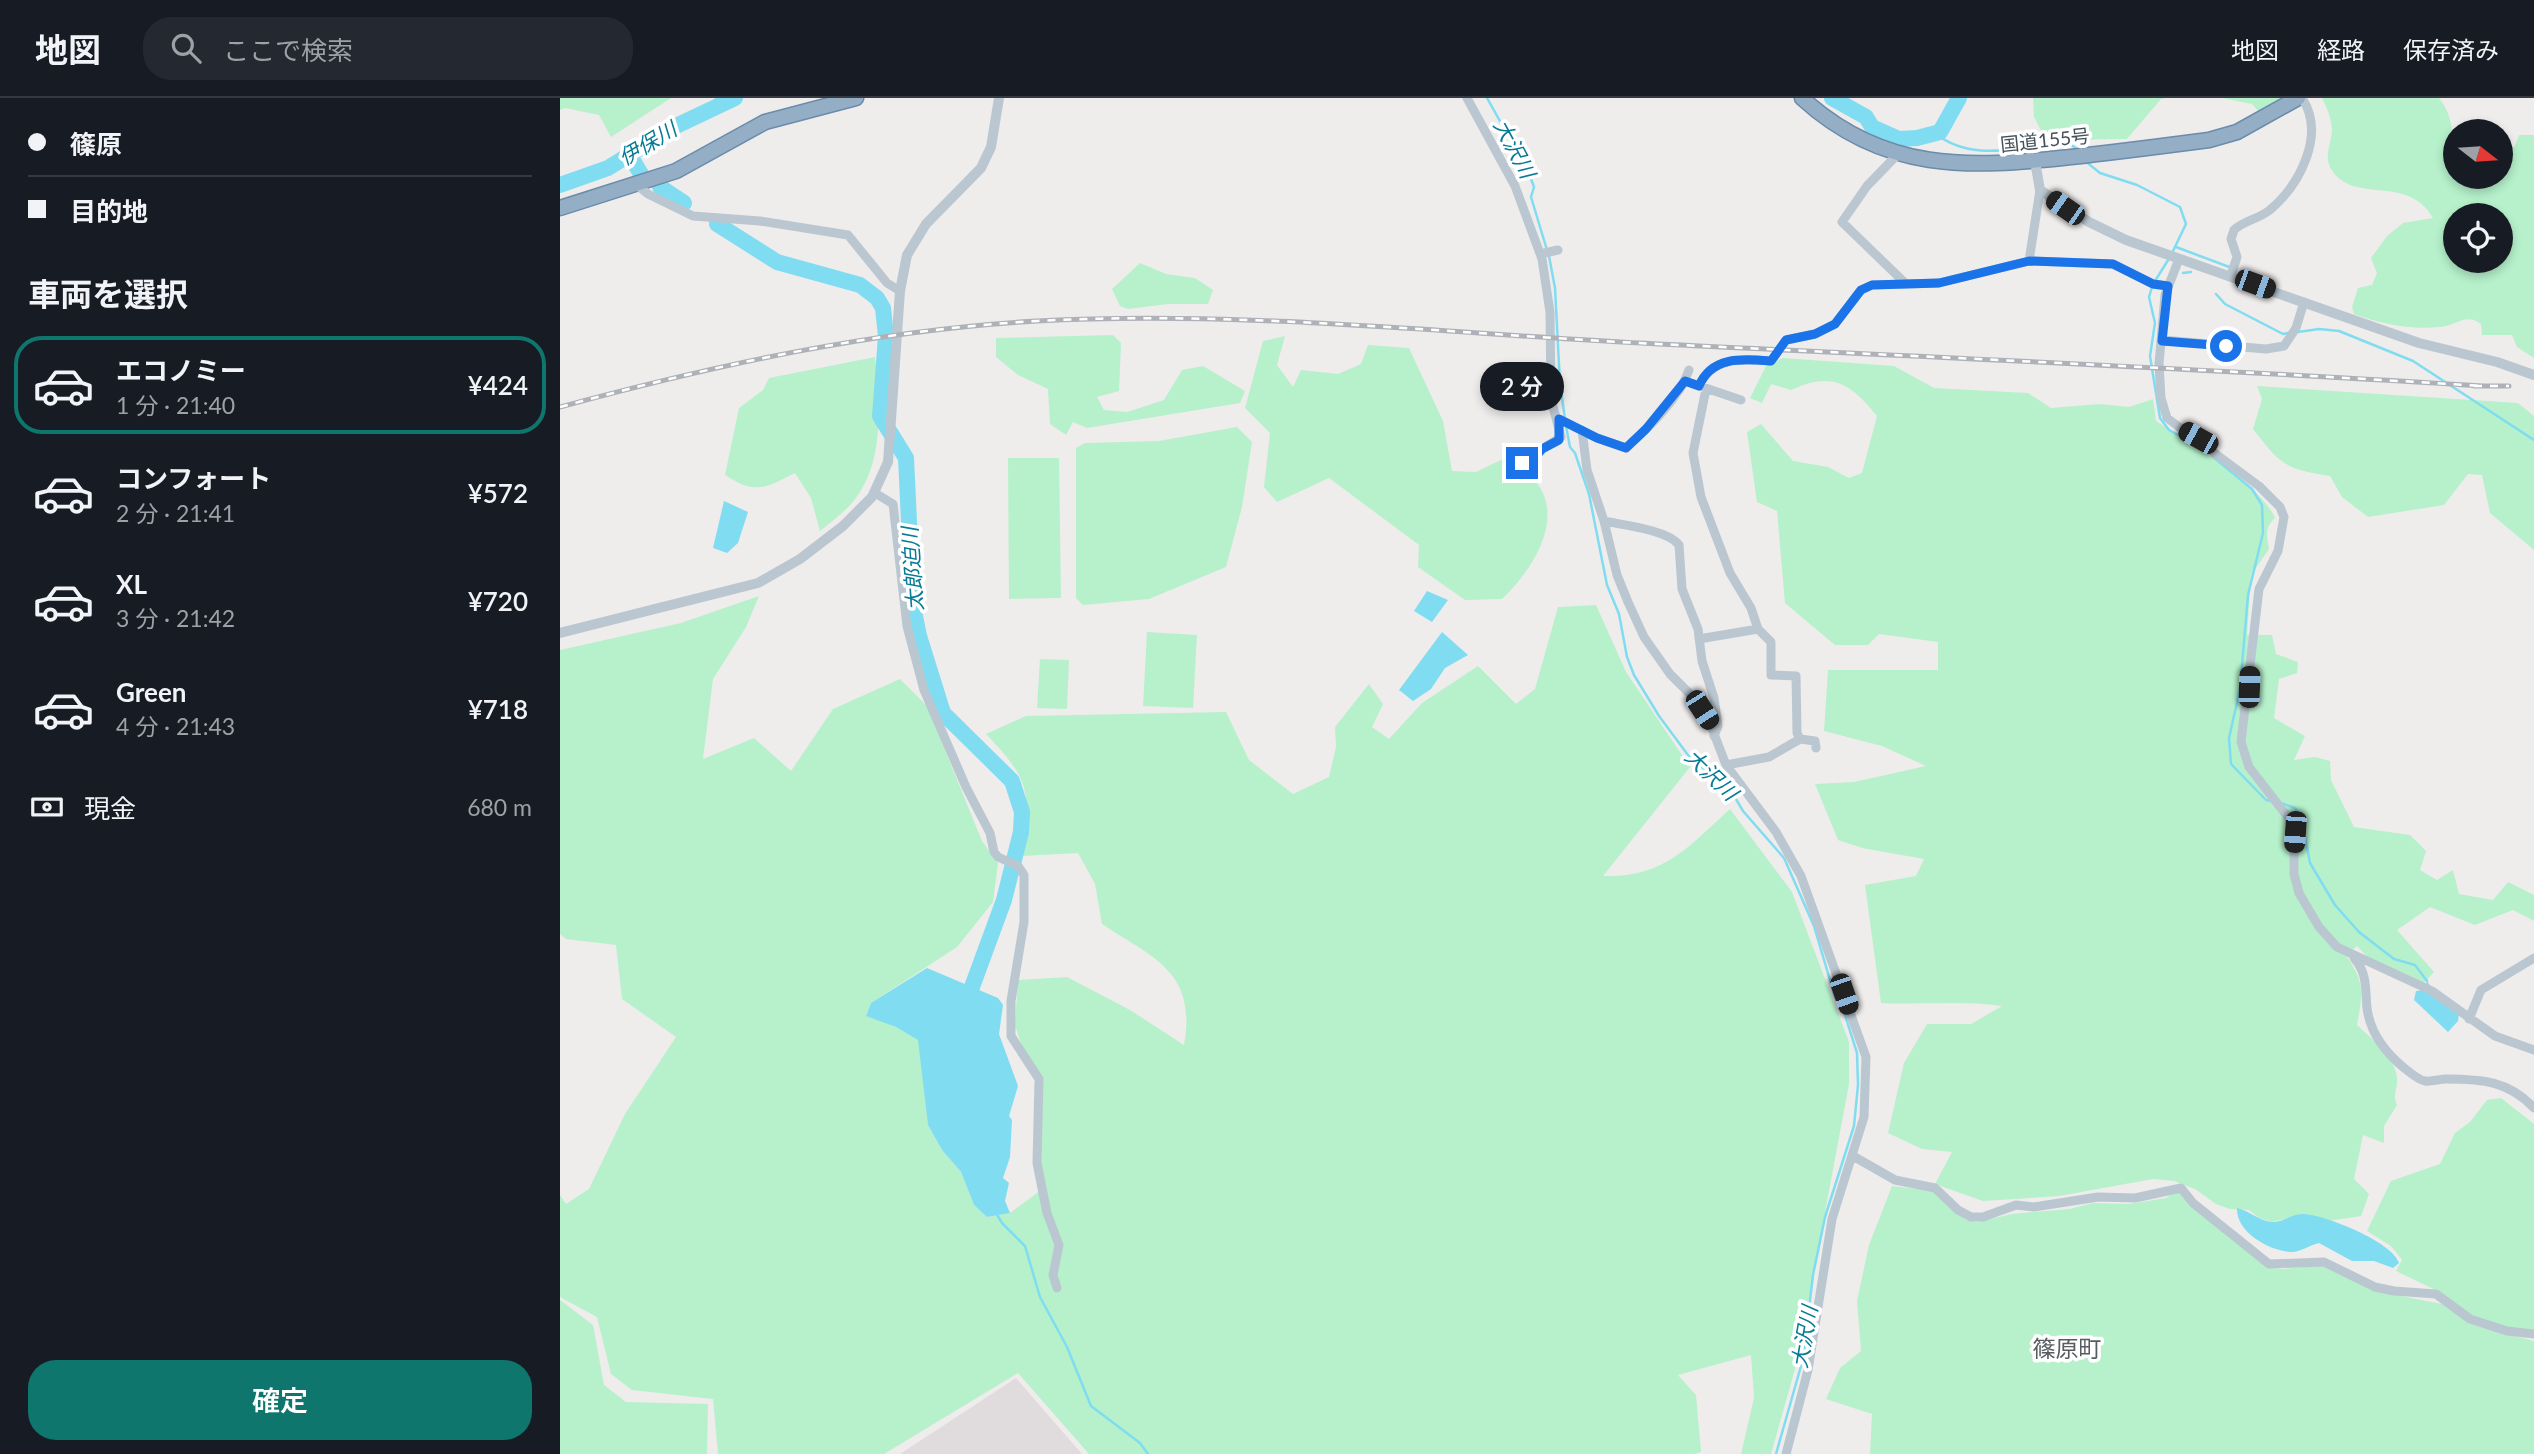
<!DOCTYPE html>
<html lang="ja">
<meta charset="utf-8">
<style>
body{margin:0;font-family:Lato,"Noto Sans JP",sans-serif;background:#242831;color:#f1f3f6;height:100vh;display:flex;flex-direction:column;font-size:26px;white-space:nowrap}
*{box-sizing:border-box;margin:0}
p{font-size:23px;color:#9ea1a6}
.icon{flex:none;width:38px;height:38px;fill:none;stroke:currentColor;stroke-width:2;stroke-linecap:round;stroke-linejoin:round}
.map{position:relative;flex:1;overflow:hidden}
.side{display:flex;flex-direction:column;background:#171b24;width:560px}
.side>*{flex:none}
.banner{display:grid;align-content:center;height:154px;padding:0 28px;background:#171b24}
.needle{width:46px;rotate:107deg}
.fabs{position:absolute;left:1883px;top:21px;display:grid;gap:14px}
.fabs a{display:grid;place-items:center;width:70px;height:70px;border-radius:50%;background:#171b24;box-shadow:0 4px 10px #0003;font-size:35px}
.end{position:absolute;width:32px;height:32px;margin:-16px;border:9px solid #1a73e8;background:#fff;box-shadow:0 0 0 4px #fff}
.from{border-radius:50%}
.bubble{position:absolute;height:49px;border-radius:24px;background:#171b24;box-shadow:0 4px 10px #0003;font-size:23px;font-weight:600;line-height:49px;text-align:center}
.car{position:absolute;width:21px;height:42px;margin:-21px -10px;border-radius:9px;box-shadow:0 0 5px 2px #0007;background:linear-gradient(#222 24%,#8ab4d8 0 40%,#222 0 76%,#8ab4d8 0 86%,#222 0)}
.banner b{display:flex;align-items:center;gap:24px;height:66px;font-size:26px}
.banner b+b{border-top:2px solid #363941}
.banner i{width:18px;height:18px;background:#f1f3f6}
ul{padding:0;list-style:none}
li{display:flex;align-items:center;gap:21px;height:98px;margin:0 14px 10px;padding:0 14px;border:4px solid transparent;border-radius:28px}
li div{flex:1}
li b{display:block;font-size:26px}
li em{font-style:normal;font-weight:600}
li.current{border-color:#0f766e}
li>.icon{width:63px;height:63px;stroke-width:1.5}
h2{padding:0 28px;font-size:32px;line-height:84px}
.pay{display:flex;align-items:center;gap:18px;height:77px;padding:0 28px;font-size:26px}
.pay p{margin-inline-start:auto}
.primary-button{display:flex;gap:14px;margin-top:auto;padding:14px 28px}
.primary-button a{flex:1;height:80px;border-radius:28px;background:#0f766e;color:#fff;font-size:28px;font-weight:600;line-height:80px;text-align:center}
header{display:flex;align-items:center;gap:42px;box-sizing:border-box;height:98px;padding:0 35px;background:#171b24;border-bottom:2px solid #363941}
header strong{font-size:33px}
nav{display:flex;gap:38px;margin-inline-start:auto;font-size:24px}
.search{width:490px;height:63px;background:#242831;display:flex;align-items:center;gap:18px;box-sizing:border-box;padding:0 24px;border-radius:28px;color:#9ea1a6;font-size:26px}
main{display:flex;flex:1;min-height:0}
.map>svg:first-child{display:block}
.education{fill:#e0dcde}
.green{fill:#b6f1cb;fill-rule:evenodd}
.water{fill:#80dcf1}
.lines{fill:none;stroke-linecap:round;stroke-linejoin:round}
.stream{stroke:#80dcf1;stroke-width:2.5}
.river{stroke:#80dcf1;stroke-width:16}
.trunk-casing{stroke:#6b8bab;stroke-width:17}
.minor{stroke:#bbc7d0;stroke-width:9}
.tertiary{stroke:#bbc7d0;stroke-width:10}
.trunk{stroke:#94aec6;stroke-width:14}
.rail-casing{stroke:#aeb1b7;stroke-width:5}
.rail{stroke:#fff;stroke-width:2.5;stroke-dasharray:8;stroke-linecap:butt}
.route{stroke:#1a73e8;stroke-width:9}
.labels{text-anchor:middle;stroke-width:7;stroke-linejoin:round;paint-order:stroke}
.street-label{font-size:19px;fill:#43505a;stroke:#fff}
.water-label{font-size:21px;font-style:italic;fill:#057b96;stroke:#fff}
.quarter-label{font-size:23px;fill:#585d61;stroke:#fff}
</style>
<header>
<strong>地図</strong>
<div class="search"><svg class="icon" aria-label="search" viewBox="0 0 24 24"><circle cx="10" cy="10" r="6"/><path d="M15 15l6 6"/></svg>ここで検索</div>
<nav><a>地図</a><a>経路</a><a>保存済み</a></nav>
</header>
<main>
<section class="side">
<div class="banner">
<b><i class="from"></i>篠原</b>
<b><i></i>目的地</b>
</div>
<h2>車両を選択</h2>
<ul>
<li class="current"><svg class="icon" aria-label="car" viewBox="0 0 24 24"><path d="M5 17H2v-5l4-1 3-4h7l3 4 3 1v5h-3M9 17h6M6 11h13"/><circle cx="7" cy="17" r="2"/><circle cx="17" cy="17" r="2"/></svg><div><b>エコノミー</b><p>1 分 · 21:40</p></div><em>¥424</em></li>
<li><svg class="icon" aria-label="car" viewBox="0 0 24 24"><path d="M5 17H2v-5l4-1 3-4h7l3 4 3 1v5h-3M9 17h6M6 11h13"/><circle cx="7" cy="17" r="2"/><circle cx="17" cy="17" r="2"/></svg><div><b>コンフォート</b><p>2 分 · 21:41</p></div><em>¥572</em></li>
<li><svg class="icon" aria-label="car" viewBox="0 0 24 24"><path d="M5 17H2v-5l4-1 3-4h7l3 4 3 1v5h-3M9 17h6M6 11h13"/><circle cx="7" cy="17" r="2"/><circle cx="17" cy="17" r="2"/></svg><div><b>XL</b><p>3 分 · 21:42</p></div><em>¥720</em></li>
<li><svg class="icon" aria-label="car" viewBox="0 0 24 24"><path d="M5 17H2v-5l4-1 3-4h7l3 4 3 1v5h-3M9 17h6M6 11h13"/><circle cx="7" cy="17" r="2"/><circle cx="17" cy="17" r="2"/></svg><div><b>Green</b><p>4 分 · 21:43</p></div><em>¥718</em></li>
</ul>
<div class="pay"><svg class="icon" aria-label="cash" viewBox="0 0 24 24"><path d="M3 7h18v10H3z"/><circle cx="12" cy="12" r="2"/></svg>現金<p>680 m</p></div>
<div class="primary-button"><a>確定</a></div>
</section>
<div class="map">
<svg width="1974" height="1356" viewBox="0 0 1974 1356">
<rect width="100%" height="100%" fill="#efecec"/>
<path class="education" d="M456,1280L522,1356H340Z"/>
<path class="green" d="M0,0H111L51,39L39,17L5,10L0,12Z
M1473,0H1606L1601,1L1567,41L1486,42L1474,19Z
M1662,0H1721L1699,14L1692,6Z
M1762,0H1879C1894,18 1893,39 1892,62L1895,65V79H1941V61L1955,48L1959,37H1974V260L1957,249L1952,237H1922L1921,226C1906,214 1896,228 1880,229C1848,232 1823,226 1794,216L1792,209L1798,190L1812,187L1817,175L1811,160L1827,138L1843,125L1873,120C1847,74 1791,109 1770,69C1764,56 1772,44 1772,31C1771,19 1767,10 1762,0ZM1895,117H1941V163H1895Z
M580,165L606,176L635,180L653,192L648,206H608L568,211L560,208L552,191Z
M553,237L561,245L559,293L537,299L544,312L567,314L604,302L622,272L643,268L685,293L680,305L527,330L513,324L506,337L490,326L488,291L458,277L436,259V240Z
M725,238L717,267L733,289L741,272L778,276L801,266L808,247L849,250L883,323L892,373L916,374L941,362C1017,388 987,459 942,501L905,502L858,469L859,447L769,380L717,404L704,389L710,335L685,310L703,243Z
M315,259C319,308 326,364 292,405C283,415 271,424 260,433L251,400L235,375C206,390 195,397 165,377L179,310L203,292L209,280Z
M1223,260L1334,268L1374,290L1468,295L1491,310L1539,306L1569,309L1593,301L1596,323C1628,343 1701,387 1715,420C1704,430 1707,438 1709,451L1691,477L1687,537H1712L1716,556L1738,564L1737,575L1719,581L1714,620L1745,638L1734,662L1755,659L1770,663L1771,682L1794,729L1850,737L1866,753L1860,772L1877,782L1893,772L1899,796L1933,802L1948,784L1974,797V823L1953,812L1915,827L1870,809L1837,832L1874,874L1863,886L1814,866L1797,848L1786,857C1805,885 1803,894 1797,927C1811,940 1836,960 1837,980C1838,991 1832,996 1837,1007L1824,1028V1045L1803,1037L1794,1081L1809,1096L1801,1118L1768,1123L1744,1116L1712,1124L1699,1120L1689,1112L1670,1111L1656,1106L1635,1091L1614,1083L1593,1081L1499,1098L1423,1103L1375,1086L1392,1054L1362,1051L1328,1035L1344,965L1367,926H1411L1442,908C1401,902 1362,907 1321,905L1305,787L1356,778L1364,761L1302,750L1278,742L1255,686L1294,684L1366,668L1322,648L1264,633L1268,572H1378V544L1319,536L1308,547H1275L1225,505L1217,413L1197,404L1187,334L1201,326L1233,363L1268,369L1289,380L1302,375L1317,318C1291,285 1271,273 1231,292L1211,286L1202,305L1190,300L1206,268Z
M1697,288L1958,305L1974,318V452L1930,415L1922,377L1908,376L1884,407L1808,419L1782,399L1770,378C1725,371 1721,367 1693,331L1702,301Z
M677,329L692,344L682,409L666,469L589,501L523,507L516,500V350L525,345L599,343Z
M448,360H499L501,500L449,501Z
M199,498L186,529L153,581L143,661L194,640L231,673L273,611L340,581L367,608L422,743L438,765L433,804L397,849L311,905L306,917L336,929L359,942L368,1027L382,1052L401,1074L414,1107L427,1119L450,1115L484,1090L477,1065L483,980L463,952L455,927L458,882L507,879L570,912L624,947C637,874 595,861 542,826L535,786L518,755L462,758C470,693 472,684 426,636L466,618L666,614L689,662L733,696L769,679L776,649L775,629L809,586L823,606L812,629L829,641L862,605L918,568L956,606L975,591L998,509L1036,507L1066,574L1130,669L1043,778C1104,780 1128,749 1170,711L1232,794L1289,944V986L1237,1264L1211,1356H1181L1194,1300L1191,1257L1118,1277L1136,1297L1141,1354L1134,1356H529L458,1275L324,1356H158L153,1301L72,1292L51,1276L37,1219L0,1199V1097L6,1106L29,1091L65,1016L116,939L62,901L56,847L6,841L0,836V552L121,525Z
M587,534L637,537L633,610L583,608Z
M480,561L509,562L507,611L477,610Z
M1941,1000L1974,1026V1233L1947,1230L1908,1216L1882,1195L1836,1173L1842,1162L1831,1148L1807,1133L1831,1083L1880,1066L1895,1035L1910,1024L1927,1002Z
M1332,1088L1374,1093L1390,1110L1406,1122L1417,1124L1452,1116L1509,1111L1533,1105L1569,1106L1606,1100L1614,1094L1623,1096L1709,1169L1722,1171L1766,1167L1820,1194L1887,1207L1917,1228L1974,1243V1356H1310L1312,1316L1266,1301L1280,1270L1301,1253L1297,1203L1309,1147Z
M0,1202L33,1227L44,1287L66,1304L148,1306L147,1356H0Z"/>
<path class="water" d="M164,403L188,414L178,445L167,455L153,450Z
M867,493L888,502L872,524L854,513Z
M882,534L908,557L885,570L871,591L853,603L839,592Z
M367,870L438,900L443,907L439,936L458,988L449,1018L452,1022L450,1059L443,1080L449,1085L445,1103L450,1115L427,1119L414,1107L401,1074L382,1052L368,1027L358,942L336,929L306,918L311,905Z
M1867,883L1879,902L1899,915L1898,923L1888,934L1854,902L1856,893L1864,892Z
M1677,1110C1690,1113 1699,1123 1712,1124C1723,1125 1732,1115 1744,1116C1765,1117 1833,1144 1839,1165L1833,1170L1814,1163H1792L1759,1145C1750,1147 1742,1153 1733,1154C1711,1154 1676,1135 1677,1110Z"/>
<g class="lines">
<path class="stream" d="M156,0L157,8
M927,0L968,73L974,89L971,99L987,152
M1376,36C1415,66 1460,47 1504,46L1512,47L1518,53
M1524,62L1540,75L1577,87L1620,109L1626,126L1613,153
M1616,149L1672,170
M989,158L995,190L1000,286L1005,321
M1623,175L1631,174
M1595,183L1610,159
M1592,189L1589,199L1595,225L1590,258L1600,320L1609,332L1638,348
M1656,196L1665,206L1723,236L1728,235
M1738,234L1759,231L1779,233L1853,263L1974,342
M1006,328L1010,349L1015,355L1029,396L1047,487L1059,516L1067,559L1074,577L1099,618L1128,657L1173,696L1183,713L1224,760L1254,828L1275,899L1285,917L1297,955L1298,987L1294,1028L1265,1119L1253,1177L1243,1261L1216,1356
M1652,358L1692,391L1702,407L1703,435L1688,497L1680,591L1669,640L1671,666L1706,702L1711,703
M1721,705L1735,710L1741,718L1750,765L1775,807L1799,834L1834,861L1855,867L1867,883
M436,1115L442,1125L465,1148L480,1199L507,1249L531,1308L580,1345L588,1356"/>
<path class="river" d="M1272,0L1306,19L1312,29L1339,41L1357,40L1380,34L1399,0
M69,56L81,76
M0,87L48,70L116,28L175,0
M100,89L124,105
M157,126L217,164L300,187L317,200L323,210L326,238L320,318L346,360L353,508L359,538L383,615L452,683L462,714L461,734L444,802L412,889"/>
<defs>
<path id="trunk" d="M1242,0C1324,75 1409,70 1511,59C1557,54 1603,48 1649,42L1677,34L1738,0
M0,110L116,73L205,24L296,0"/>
</defs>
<use href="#trunk" class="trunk-casing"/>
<path class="minor" d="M907,0L955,88L982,161L990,214L991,301L1001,339L982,351L970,365H962L947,356
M1338,56L1307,88L1282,124L1344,184
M77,87L88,96L133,118L200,123L288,137L327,185L340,193
M980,156L998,152
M1619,161L1605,197L1599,266L1601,300L1607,320L1699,388L1720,409L1724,419L1718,453L1699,491L1681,644L1689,669L1734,727V776L1739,795L1759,829L1777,849L1872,893L1935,938L1974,952
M1469,163L1480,92
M1671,177L1677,159L1671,141L1674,132C1684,122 1700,121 1711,111C1740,86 1766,36 1742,0
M1602,242L1706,251L1724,248L1736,230L1744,204
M1125,283L1181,302
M1139,288C1152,258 1184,261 1211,263L1226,242L1255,236L1275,226L1301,192L1312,187L1379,185L1469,163L1553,166L1593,186L1608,188
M999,321L1037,340L1066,350C1089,329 1119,301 1129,272
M1022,332L1027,372L1044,423L1057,477L1068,504L1084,539L1110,576L1134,600L1150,625L1166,667L1216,734L1241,778L1306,959L1304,1019L1272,1121L1248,1272L1226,1356
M315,395L333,406L347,528L364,592L406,689L430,735L434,754L438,759L458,768L464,777V824L451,903V938L479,981L477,1065L487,1115L499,1147L493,1177L497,1190
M1044,423C1063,427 1108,432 1119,447L1122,491L1138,531L1142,563L1154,600L1158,628L1154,638
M1198,531L1211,544V577L1236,578L1237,635L1240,641L1255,643L1256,650
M1139,541L1198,531L1191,510L1170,475L1141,399L1133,355L1146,291
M1166,667L1209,659L1240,641
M1794,860C1808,876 1805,891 1807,910C1810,934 1825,954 1843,969C1848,973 1858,982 1865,983C1871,984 1880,981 1886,981C1922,981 1949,983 1974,1010
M1909,921L1921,892L1974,860
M1293,1058L1335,1082L1375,1090L1398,1112L1411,1119H1423L1456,1107L1474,1109L1538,1099L1575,1100L1621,1090L1633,1105L1709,1166L1764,1164L1815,1189L1834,1193L1876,1196L1910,1221L1947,1233L1974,1236"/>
<path class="tertiary" d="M1475,63L1480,92L1529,124L1566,142L1859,245L1937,264L1974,277
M0,535L198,485L240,461L283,428L312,399L328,364L340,193L347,157L366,126L421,70L431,49L439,0"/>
<use href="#trunk" class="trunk"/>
<defs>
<path id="rail" d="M1914,288H1949
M0,309C155,267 316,232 477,223C684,212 892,236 1098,246C1373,259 1648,271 1923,288"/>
</defs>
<use href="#rail" class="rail-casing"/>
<use href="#rail" class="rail"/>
</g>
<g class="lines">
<path class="route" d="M962,365H970L982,351L999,342V321L1037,340L1066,350L1086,331L1125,283L1139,288C1152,257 1184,261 1211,263L1226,242L1255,236L1275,226L1301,192L1312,187L1379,185L1469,163L1553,166L1593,186L1608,188L1602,243L1666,248"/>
</g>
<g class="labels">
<g class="street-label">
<text transform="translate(1485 42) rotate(-6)" y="7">国道155号</text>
</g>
<g class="water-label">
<text transform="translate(88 46) rotate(-31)" y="7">伊保川</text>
<text transform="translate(954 51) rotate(62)" y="7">大沢川</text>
<text transform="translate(353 471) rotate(-94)" y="7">太郎迫川</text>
<text transform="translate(1151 677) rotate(44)" y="7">大沢川</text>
<text transform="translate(1245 1239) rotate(-80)" y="7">大沢川</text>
</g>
<g class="quarter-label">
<text x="1507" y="1259">篠原町</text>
</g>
</g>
</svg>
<div class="fabs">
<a><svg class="needle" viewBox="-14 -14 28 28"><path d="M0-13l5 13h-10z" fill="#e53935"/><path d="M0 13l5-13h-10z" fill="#9ea1a6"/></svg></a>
<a><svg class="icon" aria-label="locate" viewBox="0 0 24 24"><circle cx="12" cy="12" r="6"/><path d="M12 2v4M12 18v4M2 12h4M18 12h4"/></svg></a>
</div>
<i class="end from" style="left:1666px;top:248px"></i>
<i class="end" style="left:962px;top:365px"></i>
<div class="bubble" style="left:920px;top:264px;width:84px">2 分</div>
<i class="car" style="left:1505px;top:110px;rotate:305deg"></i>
<i class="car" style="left:1695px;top:186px;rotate:110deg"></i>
<i class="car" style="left:1638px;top:340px;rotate:299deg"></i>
<i class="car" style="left:1689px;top:589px;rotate:2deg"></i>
<i class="car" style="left:1142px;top:612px;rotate:147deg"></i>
<i class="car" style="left:1735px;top:734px;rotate:184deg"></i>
<i class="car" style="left:1284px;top:896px;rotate:161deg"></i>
</div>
</main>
